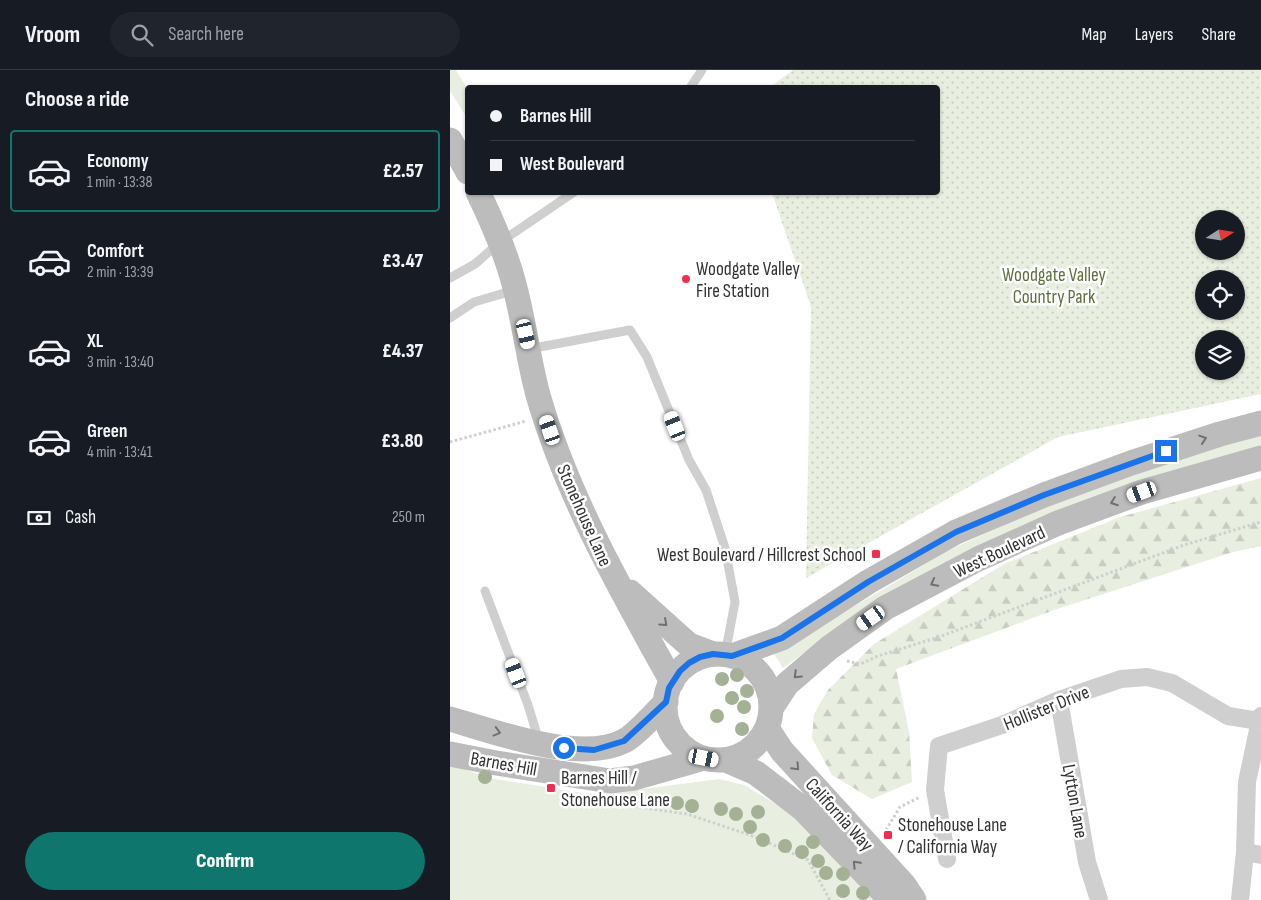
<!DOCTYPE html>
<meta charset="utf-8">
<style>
body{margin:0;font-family:"Sofia Sans Condensed",sans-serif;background:#20242c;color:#f1f3f6;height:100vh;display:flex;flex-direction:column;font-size:19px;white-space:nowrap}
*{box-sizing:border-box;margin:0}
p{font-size:16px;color:#9ea1a6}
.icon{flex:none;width:28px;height:28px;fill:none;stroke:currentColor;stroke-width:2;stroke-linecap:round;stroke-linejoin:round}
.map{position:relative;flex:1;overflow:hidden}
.panel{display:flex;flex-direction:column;background:#171b24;width:450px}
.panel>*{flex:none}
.hud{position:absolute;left:15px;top:15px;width:475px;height:110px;border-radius:5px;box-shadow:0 1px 4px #0004;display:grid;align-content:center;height:110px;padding:0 25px;background:#171b24}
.needle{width:32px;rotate:78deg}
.tools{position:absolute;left:745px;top:140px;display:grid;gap:10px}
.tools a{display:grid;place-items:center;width:50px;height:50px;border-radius:50%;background:#171b24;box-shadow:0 1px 4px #0004;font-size:25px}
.end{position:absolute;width:22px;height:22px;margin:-11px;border:6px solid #1a73e8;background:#fff;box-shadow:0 0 0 2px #fff}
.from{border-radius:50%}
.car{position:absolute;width:15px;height:30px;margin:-15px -8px;border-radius:6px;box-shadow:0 0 4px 1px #0007;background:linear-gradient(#fff 24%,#345 0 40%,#fff 0 76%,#345 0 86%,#fff 0)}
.hud b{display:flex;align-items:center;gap:18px;height:48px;font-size:19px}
.hud b+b{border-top:1px solid #363941}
.hud i{width:12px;height:12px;background:#f1f3f6}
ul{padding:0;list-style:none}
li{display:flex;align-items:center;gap:15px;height:82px;margin:0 10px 8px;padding:0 15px;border:2px solid transparent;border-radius:5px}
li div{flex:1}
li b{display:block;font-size:19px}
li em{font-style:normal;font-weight:800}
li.on{border-color:#0f766e}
li>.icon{width:45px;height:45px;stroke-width:1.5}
h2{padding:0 25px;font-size:22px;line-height:60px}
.pay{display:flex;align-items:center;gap:12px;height:55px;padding:0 25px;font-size:19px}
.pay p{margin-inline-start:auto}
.action{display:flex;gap:10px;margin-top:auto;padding:10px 25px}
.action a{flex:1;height:58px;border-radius:30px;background:#0f766e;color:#fff;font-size:20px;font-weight:800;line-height:58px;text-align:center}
header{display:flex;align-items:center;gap:30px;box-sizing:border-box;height:70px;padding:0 25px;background:#171b24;border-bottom:1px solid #363941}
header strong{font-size:24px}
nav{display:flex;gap:28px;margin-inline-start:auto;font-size:18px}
.search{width:350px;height:45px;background:#20242c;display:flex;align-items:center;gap:12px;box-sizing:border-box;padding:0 18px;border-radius:28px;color:#9ea1a6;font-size:19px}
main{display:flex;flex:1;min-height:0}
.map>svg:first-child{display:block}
.grass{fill:#e9efe0}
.forest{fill:url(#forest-firs)}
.park{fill:url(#park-dots);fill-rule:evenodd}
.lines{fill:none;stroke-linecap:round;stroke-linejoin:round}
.path{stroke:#cfcfcf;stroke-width:3;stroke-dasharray:2.5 2.5;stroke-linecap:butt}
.lane{stroke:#cfcfcf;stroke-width:9}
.street{stroke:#cfcfcf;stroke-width:18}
.secondary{stroke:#bcbcbc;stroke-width:25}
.tree{fill:#a4b194}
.oneway{stroke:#707070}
.route{stroke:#1a73e8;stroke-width:6}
.poi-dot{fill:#ed3051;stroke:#fff;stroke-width:2}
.labels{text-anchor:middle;stroke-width:5;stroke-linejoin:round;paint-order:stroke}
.poi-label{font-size:19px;fill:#323232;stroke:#fff;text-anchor:start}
.park-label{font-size:19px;fill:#5a713c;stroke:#fff}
.street-label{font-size:19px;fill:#323232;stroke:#fff}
</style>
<header>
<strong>Vroom</strong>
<div class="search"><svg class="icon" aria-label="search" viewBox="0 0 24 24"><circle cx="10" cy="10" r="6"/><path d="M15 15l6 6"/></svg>Search here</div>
<nav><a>Map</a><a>Layers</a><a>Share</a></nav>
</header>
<main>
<section class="panel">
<h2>Choose a ride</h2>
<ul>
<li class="on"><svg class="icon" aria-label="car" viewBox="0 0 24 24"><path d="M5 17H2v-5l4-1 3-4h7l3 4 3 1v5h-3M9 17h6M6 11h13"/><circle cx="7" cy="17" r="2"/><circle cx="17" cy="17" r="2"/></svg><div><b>Economy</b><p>1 min · 13:38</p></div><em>£2.57</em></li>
<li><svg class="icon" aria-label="car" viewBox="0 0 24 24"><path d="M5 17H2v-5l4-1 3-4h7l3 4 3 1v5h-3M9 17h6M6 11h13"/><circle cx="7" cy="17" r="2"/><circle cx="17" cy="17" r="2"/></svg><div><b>Comfort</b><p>2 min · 13:39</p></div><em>£3.47</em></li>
<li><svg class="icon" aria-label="car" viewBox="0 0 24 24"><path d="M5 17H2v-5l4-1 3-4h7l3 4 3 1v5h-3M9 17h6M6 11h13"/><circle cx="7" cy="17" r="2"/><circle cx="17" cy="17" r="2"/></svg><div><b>XL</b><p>3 min · 13:40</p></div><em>£4.37</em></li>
<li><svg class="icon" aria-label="car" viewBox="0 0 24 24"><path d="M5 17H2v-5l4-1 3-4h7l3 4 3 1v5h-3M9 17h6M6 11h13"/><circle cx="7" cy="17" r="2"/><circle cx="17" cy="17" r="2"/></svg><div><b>Green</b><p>4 min · 13:41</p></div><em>£3.80</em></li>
</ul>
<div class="pay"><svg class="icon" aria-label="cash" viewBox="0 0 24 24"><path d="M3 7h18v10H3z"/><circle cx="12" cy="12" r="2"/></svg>Cash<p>250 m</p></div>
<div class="action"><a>Confirm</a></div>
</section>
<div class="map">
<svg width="811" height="830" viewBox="0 0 811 830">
<defs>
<pattern id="forest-firs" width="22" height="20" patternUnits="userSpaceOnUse" patternTransform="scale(1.25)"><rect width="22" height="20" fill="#e9efe0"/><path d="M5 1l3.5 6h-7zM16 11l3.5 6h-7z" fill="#c8cdc1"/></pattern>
<pattern id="park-dots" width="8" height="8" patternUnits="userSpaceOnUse" patternTransform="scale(1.25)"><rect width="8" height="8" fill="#e9efe0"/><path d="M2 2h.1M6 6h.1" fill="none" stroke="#c8cdc1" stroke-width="1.8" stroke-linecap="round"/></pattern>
</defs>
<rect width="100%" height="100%" fill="#fff"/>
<path class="grass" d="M0,0H6L17,18V48L0,21Z
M811,364V380L703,410L379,565L333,598L324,584L499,480L597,436L693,396Z
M0,694L39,708L146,725L269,709L294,715L358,753L432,830H0Z"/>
<path class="forest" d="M811,408V476L783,482L604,540L446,599L459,662L462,712L422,729L382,705L362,668L364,644L378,620L424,574L554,494L670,447Z"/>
<path class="park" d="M343,0H811V324L608,367L356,508L361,237L322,123L488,122V18L320,17ZM754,149H786V181H754ZM754,209H786V241H754ZM754,269H786V301H754Z"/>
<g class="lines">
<path class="path" d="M0,372L76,351
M397,591L410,594L428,586L489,567L734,475L811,452
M160,733L237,744L300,765L358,790L380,830
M436,760L450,737L470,727"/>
<path class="lane" d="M240,18L252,0
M0,208L25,194L49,173L124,122
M0,248L24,232L65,220
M79,279L180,260L197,287L239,390L256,420L275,478L285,532L275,585
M35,521L78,635L89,671"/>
<path class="street" d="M609,630L637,792L649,830
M795,782L811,785
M497,789L485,720L489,676L552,655L609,630L671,609L697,607L722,613L778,646L809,651
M790,830L795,782L797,712L811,646"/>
<path class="secondary" d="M0,70L18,102
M28,122C42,151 56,183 64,214C74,250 78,288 88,325C117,426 171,520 222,612
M180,522L239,575L263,584
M215 637a53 53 0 1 1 106 0a53 53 0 1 1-106 0Z
M282,586L332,568L418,512L506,462L594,425L681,393L770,364L811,353
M322,637L337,614L379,578L435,538L528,489L608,453L692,422L811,388
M0,649C46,662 130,694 174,671C185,666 206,642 216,632
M317,658L332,681L454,815L464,830
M0,684L46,693L160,711L184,708L254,688
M276,690L306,703L353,739L434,823L439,830"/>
</g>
<g class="tree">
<circle cx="287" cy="605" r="7"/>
<circle cx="272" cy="609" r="7"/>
<circle cx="297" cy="621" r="7"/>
<circle cx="282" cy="628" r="7"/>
<circle cx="294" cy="637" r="7"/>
<circle cx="267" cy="646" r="7"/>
<circle cx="292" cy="659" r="7"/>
<circle cx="35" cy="707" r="7"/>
<circle cx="205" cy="731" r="7"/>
<circle cx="227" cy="733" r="7"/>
<circle cx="242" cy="736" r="7"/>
<circle cx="271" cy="739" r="7"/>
<circle cx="308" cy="742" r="7"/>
<circle cx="286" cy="744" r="7"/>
<circle cx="300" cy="757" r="7"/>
<circle cx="313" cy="770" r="7"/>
<circle cx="363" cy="772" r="7"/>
<circle cx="335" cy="776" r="7"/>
<circle cx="352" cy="782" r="7"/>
<circle cx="368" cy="791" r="7"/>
<circle cx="376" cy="803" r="7"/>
<circle cx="393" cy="804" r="7"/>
<circle cx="393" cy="821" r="7"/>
<circle cx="413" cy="823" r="7"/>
</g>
<defs><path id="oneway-chevron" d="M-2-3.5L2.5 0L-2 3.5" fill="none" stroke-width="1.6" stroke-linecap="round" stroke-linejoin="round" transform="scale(1.25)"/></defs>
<g class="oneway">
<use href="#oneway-chevron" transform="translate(753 369) rotate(-18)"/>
<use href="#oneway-chevron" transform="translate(664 432) rotate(160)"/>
<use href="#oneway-chevron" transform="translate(484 513) rotate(152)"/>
<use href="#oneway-chevron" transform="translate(214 553) rotate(42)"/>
<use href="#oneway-chevron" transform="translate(347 605) rotate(136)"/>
<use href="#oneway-chevron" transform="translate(47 662) rotate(15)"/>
<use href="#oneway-chevron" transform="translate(346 697) rotate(47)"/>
<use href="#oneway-chevron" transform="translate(406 794) rotate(-134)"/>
</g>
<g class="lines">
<path class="route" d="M114,678L144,680L174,671L216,632L219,618L230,601L239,593L250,587L263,584L282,586L332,568L418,512L506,462L594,425L716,381"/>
</g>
<g class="poi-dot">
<circle cx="236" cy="209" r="5"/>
<rect x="421" y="479" width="10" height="10" rx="2.5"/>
<rect x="96" y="713" width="10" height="10" rx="2.5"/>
<rect x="433" y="760" width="10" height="10" rx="2.5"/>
</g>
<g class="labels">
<g class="poi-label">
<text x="246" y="205">Woodgate Valley<tspan x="246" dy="22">Fire Station</tspan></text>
<text x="416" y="491" text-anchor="end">West Boulevard / Hillcrest School</text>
<text x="111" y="714">Barnes Hill /<tspan x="111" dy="22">Stonehouse Lane</tspan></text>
<text x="448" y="761">Stonehouse Lane<tspan x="448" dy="22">/ California Way</tspan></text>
</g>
<g class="park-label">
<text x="604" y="211">Woodgate Valley<tspan x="604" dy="22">Country Park</tspan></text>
</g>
<g class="street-label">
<text transform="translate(135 445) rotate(66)" y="7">Stonehouse Lane</text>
<text transform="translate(549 481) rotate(-25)" y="7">West Boulevard</text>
<text transform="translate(596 637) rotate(-22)" y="7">Hollister Drive</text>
<text transform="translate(54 693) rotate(10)" y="7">Barnes Hill</text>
<text transform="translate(626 731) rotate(80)" y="7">Lytton Lane</text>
<text transform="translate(390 744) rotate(48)" y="7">California Way</text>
</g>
</g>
</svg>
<div class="tools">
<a><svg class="needle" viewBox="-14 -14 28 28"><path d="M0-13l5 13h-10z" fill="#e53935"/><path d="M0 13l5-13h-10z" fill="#9ea1a6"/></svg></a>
<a><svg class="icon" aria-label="locate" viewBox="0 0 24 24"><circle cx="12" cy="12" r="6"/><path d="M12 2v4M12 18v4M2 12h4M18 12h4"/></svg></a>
<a><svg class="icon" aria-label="layers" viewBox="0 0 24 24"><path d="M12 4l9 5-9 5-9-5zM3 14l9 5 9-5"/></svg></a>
</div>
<i class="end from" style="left:114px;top:678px"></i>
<i class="end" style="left:716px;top:381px"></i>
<i class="car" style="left:76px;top:264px;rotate:167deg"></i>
<i class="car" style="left:225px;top:356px;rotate:338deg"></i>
<i class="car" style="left:100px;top:360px;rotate:341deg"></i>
<i class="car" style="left:692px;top:422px;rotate:250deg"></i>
<i class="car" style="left:421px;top:548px;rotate:235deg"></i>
<i class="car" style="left:66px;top:603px;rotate:339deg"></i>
<i class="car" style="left:254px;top:688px;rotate:101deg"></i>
<div class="hud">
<b><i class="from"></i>Barnes Hill</b>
<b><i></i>West Boulevard</b>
</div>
</div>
</main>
